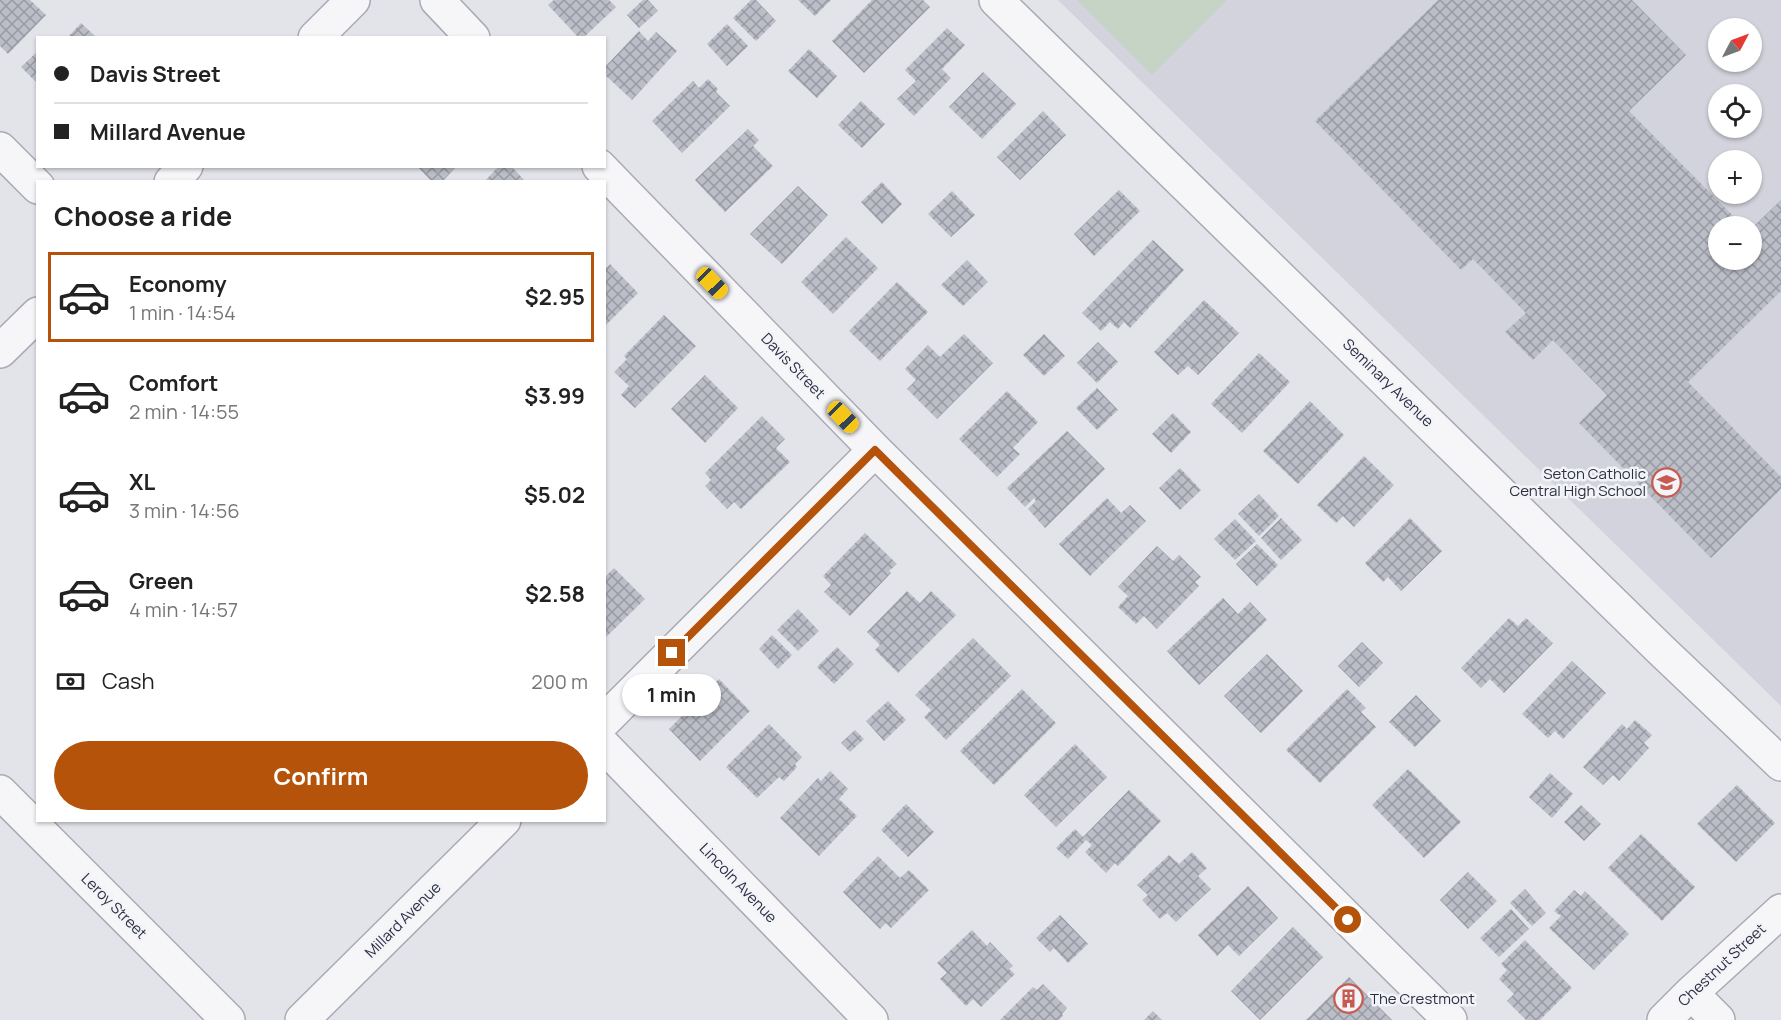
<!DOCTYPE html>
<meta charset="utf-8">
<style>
body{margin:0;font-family:Manrope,sans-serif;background:#f2f2f2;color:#222;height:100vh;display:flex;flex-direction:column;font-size:22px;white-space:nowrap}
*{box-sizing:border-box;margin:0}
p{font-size:20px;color:#767676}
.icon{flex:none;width:33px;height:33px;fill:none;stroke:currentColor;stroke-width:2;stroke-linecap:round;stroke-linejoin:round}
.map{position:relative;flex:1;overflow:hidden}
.drawer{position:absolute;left:36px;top:180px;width:570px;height:642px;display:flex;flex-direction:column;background:#fff;border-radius:0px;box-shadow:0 2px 4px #0004}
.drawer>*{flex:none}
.guide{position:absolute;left:36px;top:36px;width:570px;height:132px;border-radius:0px;box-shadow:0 2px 4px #0004;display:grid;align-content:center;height:132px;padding:0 18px;background:#fff}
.needle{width:39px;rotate:49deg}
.buttons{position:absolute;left:1708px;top:18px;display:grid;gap:12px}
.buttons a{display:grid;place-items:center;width:54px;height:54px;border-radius:50%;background:#fff;box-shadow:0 2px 4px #0004;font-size:30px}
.end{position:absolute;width:27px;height:27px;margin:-14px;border:8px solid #b45309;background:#fff;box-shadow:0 0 0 3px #fff}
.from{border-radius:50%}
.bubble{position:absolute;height:42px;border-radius:21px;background:#fff;box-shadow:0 2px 4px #0004;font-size:20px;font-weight:700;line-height:42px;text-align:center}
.car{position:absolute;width:18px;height:36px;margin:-18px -9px;border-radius:8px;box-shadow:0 0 4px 2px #0007;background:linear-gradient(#f5c518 24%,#345 0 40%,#f5c518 0 76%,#345 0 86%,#f5c518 0)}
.guide b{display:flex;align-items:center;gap:21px;height:57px;font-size:22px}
.guide b+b{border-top:2px solid #e0e0e0}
.guide i{width:15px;height:15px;background:#222}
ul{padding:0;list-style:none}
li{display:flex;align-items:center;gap:18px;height:90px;margin:0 12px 9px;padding:0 6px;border:3px solid transparent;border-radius:0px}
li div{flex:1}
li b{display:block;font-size:22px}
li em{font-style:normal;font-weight:700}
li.active{border-color:#b45309}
li>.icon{width:54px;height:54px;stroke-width:1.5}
h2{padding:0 18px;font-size:27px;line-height:72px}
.pay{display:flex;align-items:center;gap:15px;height:66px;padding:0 18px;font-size:22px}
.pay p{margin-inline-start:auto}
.button{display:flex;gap:12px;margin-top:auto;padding:12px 18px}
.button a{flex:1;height:69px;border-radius:36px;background:#b45309;color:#fff;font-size:24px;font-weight:700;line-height:69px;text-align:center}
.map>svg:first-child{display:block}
.built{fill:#d2d3dc;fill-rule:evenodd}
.pitch{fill:#c5d4c5}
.building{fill:url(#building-cross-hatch)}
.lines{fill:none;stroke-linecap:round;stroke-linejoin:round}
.minor-casing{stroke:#a8aab4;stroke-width:36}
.minor{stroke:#f6f6f9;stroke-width:33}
.route{stroke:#b45309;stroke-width:8}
.labels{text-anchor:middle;stroke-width:5;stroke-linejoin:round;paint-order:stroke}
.street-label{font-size:15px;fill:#2c2f42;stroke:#f3f4f8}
.poi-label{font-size:15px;fill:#2c2f42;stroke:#f3f4f8;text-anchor:end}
</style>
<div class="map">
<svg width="1781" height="1020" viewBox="0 0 1781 1020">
<defs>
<pattern id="building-cross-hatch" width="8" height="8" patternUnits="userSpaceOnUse" patternTransform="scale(1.5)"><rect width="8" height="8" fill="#bbbdc7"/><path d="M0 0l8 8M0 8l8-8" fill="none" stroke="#989aa3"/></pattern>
</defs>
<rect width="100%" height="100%" fill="#e3e4ea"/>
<path class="built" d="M1058,0H1781V706ZM1719,28H1752V62H1719ZM1719,94H1752V128H1719ZM1719,160H1752V194H1719ZM1719,226H1752V260H1719Z"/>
<path class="pitch" d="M1077,0H1227L1152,75Z"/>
<path class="building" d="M0,0H30L46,15L8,54L0,46Z
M554,0H609L616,7L583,38H579L548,5Z
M643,0H648L658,11L639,28L627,15Z
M751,0H756L776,21L756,41L733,18Z
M798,0H831L815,16Z
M872,0H923L930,7L864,73L832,41Z
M1438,0H1632L1686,55L1629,111L1743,226H1719V260H1752V228L1781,200V291L1688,382L1781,477V489L1711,558L1579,423L1607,395L1553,340L1533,360L1505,332L1526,313L1473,259L1461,270L1315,121Z
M81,23L97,38H67Z
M727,24L748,46L727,66L707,44Z
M947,28L965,45L942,69L951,78L914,116L897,99L916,81L905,70Z
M639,31L648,41L656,32L677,51L632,100L604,74V68Z
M809,49L837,76L817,98L788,71Z
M38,51V84L21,67Z
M983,72L1016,104L982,139L949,107Z
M708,79L718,89L716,92L730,106L682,153L652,121L693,81L699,88Z
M861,101L885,124L862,148L838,125Z
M1043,111L1066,135L1020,180L997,157Z
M748,129L759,140L753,146L773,166L725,212L695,180Z
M417,166H457L442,182H432Z
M499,166H511L526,182H484Z
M882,182L902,204L882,224L861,202Z
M798,186L828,215L782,264L750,234Z
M1119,190L1140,211L1094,256L1074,234Z
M952,191L975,215L951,237L928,214Z
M846,237L878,268L833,314L801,282Z
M1153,240L1184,270L1130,328L1124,322L1118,329L1110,322L1101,331L1082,313Z
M967,260L988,282L963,306L941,285Z
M610,264L638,293L604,327V270Z
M897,282L928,312L880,361L849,331Z
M1204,300L1239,333L1198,375L1188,366L1178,375L1154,352Z
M664,315L696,346L635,408L621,395L629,386L614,372L627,359L624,356Z
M964,334L993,363L937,419L907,389L916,380L905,369L928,345L940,357Z
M1044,334L1065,356L1044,376L1023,355Z
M1098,342L1118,362L1097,383L1077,363Z
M1259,353L1290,382L1242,433L1211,404Z
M705,375L738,408L705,443L671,409Z
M1097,388L1118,410L1097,430L1076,408Z
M1007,391L1038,422L1013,448L1020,454L997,477L959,439Z
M1310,401L1344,435L1298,484L1263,451Z
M1173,413L1191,432L1171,453L1152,434Z
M762,416L785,439L776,448L790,462L741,509L734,502L727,509L705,486L711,480L705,473Z
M1067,431L1105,469L1045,528L1028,509L1036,501L1034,498L1025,507L1007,488Z
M1364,456L1394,485L1354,527L1343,516L1336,523L1317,505Z
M1180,468L1201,490L1180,510L1159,488Z
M1259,494L1279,516L1259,536L1238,514Z
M1107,498L1121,513L1130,505L1146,521L1090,576L1059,544Z
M1281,518L1302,540L1281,560L1261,538Z
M1410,518L1442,551L1401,591L1388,577L1383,582L1365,563Z
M1235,519L1256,541L1235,560L1214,539Z
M865,533L897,564L889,571L891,573L850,616L824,592L831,585L823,576Z
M1257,544L1278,565L1257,586L1236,564Z
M1157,546L1173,561L1179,555L1201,577L1195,582L1199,586L1157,629L1144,616L1136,624L1118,607L1128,596L1118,587Z
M614,568L645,599L604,639V578Z
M907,591L920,603L931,591L956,615L898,673L875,650L880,645L867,632Z
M1223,598L1238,614L1250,602L1267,620L1199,685L1167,651Z
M798,609L819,631L798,651L777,630Z
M1509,618L1518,626L1526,618L1553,643L1504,693L1490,679L1481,688L1461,668Z
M772,635L792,655L778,669L759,649Z
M973,638L1011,676L946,740L924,717L931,710L915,695Z
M1362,642L1383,663L1359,687L1338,666Z
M837,647L854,664L834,684L817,667Z
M1267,654L1303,691L1261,733L1224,696Z
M1572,661L1606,693L1563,739L1555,731L1548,738L1522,714Z
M719,679L750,711L700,761L669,729Z
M1022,689L1056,723L994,785L960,751Z
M1347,689L1366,708L1361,712L1376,727L1320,783L1286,750Z
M1416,695L1441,721L1415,747L1389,722Z
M888,701L906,720L884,741L866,721Z
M1635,720L1652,735L1644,743L1649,748L1619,781L1613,775L1603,785L1583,767L1622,724L1627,729Z
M769,724L802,757L795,764L797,767L784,781L779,777L757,798L726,767Z
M855,730L864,739L850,752L841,743Z
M1075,744L1107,777L1056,827L1024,795Z
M1408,769L1461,822L1424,858L1372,805Z
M830,771L848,789L839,799L857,816L819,856L780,818L818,778L821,781Z
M1550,773L1573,794L1552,818L1529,797Z
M1737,785L1775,823L1736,862L1697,824Z
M1129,790L1161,821L1118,866L1115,863L1106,873L1085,852L1092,845L1086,840L1068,859L1056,848L1075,829L1083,837Z
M906,804L934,832L908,857L881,830Z
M1581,805L1601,824L1584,841L1564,822Z
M1641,834L1695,887L1662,921L1608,868Z
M1192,852L1207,868L1198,876L1211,889L1176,922L1167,913L1160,919L1142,900L1148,895L1137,885L1169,855L1179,864Z
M878,856L900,878L909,870L929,890L891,928L886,923L880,929L843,892Z
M1468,872L1497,901L1468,929L1440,900Z
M1248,886L1278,918L1239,956L1228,945L1217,956L1198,935Z
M1525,889L1546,913L1532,926L1510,903Z
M1574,890L1581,896L1585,891L1629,934L1594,970L1549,928L1561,916L1554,911Z
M1511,909L1529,929L1499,957L1480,938Z
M1060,915L1088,944L1068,963L1054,948L1050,952L1036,938Z
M1293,927L1323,957L1260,1020L1231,991Z
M972,930L987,946L990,942L1013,966L1009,969L1015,974L981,1007L973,999L966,1006L940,979L947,973L937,963Z
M1525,940L1572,988L1540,1020H1526L1507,1001L1514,994L1499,979L1507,970L1501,964Z
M1349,977L1392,1020H1306Z
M1043,984L1067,1008L1062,1014L1063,1016L1059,1020H1000L1033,987L1037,990Z
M1153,1011L1162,1020H1144Z"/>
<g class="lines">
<defs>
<path id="minor" d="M437,0L473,38
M996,0L1661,650L1781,764
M315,38L353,0
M0,149L38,187
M599,166L875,450L1450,1020
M171,182L186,166
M0,351L38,314
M604,721L875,450
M604,746L871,1020
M0,792L228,1020
M1691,993L1718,1020
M302,1020L504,820
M1664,1020L1691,993L1781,911"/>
</defs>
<use href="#minor" class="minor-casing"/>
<use href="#minor" class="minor"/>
</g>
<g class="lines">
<path class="route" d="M672,653L875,450L1348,920"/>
</g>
<defs>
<symbol id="school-ring" viewBox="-11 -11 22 22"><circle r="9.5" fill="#f3f4f8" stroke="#c75b51" stroke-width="1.5"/><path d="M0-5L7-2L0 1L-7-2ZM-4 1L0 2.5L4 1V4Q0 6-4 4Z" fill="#c75b51"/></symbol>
<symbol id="building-ring" viewBox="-11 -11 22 22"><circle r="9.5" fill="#f3f4f8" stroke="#c75b51" stroke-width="1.5"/><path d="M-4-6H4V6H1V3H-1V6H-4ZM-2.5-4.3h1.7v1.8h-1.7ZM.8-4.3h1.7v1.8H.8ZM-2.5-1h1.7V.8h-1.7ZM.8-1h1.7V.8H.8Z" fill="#c75b51"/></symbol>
</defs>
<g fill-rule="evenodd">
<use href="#school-ring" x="1650" y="466" width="33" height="33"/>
<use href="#building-ring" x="1332" y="982" width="33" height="33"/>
</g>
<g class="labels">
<g class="street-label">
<text transform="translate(793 366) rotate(46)" y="5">Davis Street</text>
<text transform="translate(1388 383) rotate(44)" y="5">Seminary Avenue</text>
<text transform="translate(738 883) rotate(46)" y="5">Lincoln Avenue</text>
<text transform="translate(114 906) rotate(45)" y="5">Leroy Street</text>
<text transform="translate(403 920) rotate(-45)" y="5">Millard Avenue</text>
<text transform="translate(1722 965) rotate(-43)" y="5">Chestnut Street</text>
</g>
<g class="poi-label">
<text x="1646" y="479">Seton Catholic<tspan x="1646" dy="17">Central High School</tspan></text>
<text x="1370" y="1004" text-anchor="start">The Crestmont</text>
</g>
</g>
</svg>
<div class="buttons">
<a><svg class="needle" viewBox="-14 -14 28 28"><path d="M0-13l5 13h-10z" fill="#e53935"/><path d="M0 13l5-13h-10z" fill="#767676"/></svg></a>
<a><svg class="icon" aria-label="locate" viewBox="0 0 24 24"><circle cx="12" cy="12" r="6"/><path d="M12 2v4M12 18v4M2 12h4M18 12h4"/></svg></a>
<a>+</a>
<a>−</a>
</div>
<i class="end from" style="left:1348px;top:920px"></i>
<i class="end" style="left:672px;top:653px"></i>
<div class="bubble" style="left:622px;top:674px;width:99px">1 min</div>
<i class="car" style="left:712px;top:283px;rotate:136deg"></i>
<i class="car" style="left:843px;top:417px;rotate:136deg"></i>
<div class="guide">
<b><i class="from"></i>Davis Street</b>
<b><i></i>Millard Avenue</b>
</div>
<section class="drawer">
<h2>Choose a ride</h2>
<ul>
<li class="active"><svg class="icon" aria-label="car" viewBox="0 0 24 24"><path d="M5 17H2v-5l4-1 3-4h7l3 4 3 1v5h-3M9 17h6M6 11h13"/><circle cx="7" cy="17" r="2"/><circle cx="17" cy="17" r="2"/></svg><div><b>Economy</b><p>1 min · 14:54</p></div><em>$2.95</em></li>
<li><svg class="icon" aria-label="car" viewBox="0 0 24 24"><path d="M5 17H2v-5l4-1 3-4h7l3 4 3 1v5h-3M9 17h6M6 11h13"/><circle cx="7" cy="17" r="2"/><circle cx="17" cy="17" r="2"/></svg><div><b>Comfort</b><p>2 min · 14:55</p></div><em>$3.99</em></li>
<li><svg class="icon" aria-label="car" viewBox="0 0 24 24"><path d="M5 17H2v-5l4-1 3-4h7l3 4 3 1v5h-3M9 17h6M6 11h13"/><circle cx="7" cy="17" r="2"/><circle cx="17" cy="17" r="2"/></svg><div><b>XL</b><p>3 min · 14:56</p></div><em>$5.02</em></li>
<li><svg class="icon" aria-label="car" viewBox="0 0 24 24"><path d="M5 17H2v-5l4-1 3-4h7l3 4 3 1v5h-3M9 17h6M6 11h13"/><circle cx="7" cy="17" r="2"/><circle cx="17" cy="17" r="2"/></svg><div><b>Green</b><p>4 min · 14:57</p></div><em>$2.58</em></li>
</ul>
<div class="pay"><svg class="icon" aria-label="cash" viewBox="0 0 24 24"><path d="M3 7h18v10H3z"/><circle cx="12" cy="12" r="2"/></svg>Cash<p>200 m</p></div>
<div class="button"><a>Confirm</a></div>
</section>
</div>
